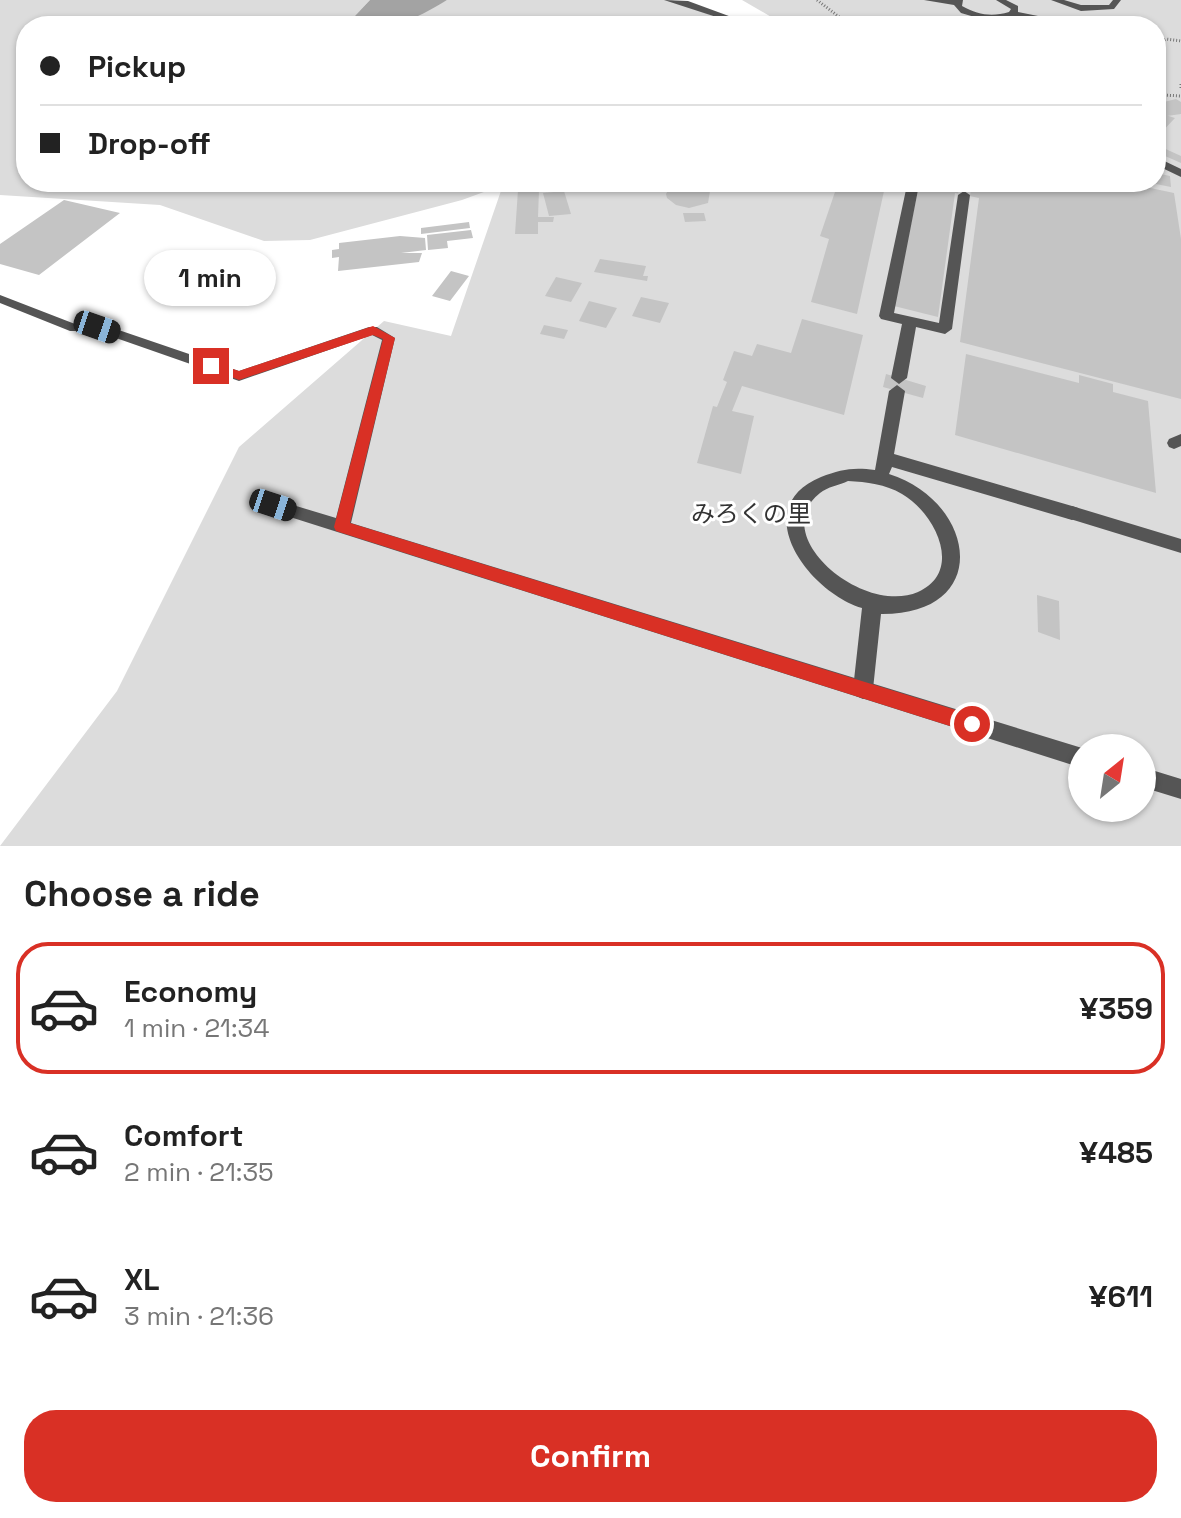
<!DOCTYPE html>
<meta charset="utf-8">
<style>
body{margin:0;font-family:"Space Grotesk","Noto Sans JP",sans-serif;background:#f6f6f6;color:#222;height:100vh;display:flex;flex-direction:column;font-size:30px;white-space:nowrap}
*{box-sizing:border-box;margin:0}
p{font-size:26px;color:#767676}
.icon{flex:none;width:44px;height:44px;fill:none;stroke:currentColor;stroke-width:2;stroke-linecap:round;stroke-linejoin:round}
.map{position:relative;height:846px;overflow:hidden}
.panel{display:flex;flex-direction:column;background:#fff;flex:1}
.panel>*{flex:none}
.guide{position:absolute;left:16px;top:16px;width:1150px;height:176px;border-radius:32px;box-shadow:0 2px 6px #0004;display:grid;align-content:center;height:176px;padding:0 24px;background:#fff}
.needle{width:52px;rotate:30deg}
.tools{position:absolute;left:1068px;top:734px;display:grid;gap:16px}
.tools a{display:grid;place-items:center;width:88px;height:88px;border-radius:50%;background:#fff;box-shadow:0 2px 6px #0004;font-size:40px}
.end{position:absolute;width:36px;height:36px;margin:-18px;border:10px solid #d93025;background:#fff;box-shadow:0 0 0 4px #fff}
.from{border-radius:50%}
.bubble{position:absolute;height:56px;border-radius:28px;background:#fff;box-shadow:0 2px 6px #0004;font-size:26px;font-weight:600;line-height:56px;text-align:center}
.car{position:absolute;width:24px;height:48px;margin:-24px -12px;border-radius:10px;box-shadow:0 0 6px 2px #0007;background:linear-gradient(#222 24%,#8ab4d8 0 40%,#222 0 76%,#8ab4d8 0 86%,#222 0)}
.guide b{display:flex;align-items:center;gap:28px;height:76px;font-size:30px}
.guide b+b{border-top:2px solid #e0e0e0}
.guide i{width:20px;height:20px;background:#222}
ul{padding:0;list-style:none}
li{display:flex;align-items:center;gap:24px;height:132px;margin:0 16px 12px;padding:0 8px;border:4px solid transparent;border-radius:32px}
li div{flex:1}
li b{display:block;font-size:30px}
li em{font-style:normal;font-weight:600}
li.selected{border-color:#d93025}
li>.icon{width:72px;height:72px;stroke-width:1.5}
h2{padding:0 24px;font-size:36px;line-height:96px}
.button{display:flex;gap:16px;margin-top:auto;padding:16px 24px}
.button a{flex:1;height:92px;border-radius:32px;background:#d93025;color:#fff;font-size:32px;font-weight:600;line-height:92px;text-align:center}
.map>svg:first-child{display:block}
.green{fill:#dcdcdc;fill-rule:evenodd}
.water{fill:#a3a3a3}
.building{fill:#c4c4c4}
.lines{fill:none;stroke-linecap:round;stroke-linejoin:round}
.pedestrian-tunnel{stroke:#d9d9d9;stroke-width:12;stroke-dasharray:12 6;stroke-linecap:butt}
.path{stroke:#777;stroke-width:3;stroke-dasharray:1 2;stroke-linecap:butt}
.service{fill:#555;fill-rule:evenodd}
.pedestrian{fill:#555;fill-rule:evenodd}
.minor{fill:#555;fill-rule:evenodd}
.route{fill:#d93025}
.labels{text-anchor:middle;stroke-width:6;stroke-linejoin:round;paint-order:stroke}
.park-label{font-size:24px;fill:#333;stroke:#fff}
</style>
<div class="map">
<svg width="1181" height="846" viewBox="0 0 1181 846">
<rect width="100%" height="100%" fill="#fff"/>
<path class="green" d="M0,0H370L353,18L364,26H26V182H1156V26H761L773,18L742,0H1181V846H0L117,691L239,447L384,321L451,336L503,185L462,200L310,240L264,241L160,205L0,195ZM1082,748H1142V808H1082Z
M447,0H672L739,26H391Z"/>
<path class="water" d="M370,0H447C420,16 382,39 353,18Z"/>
<path class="building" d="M1176,99L1181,102V114L1167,116L1156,110V104Z
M1156,112L1175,118L1156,138Z
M1159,146L1181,156V163L1156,152Z
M1156,173L1170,176L1171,187L1156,184Z
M688,182L702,185L710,191L708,203L689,208L676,205L667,198L666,194L670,187Z
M855,182H886L857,314L811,302L829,239L820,236L836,189L841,190L845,183L854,186Z
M906,182H940L981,190L982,182H1122L1174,193L1181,239V399L960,342L979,198L955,193L938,317L894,306L919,186Z
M518,190H539L538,217H554L553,222H538V234H515Z
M564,191L571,214L549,216L543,193Z
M64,200L120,213L39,275L0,264V244Z
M683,213H704L706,221L685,222Z
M469,222L470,228L421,234V228Z
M471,230L473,238L447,241L448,248L428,250L427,235Z
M400,236L425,238L426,250L401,253H422L419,262L338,271L339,257L332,258V250L339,249V243Z
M600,259L646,266L643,276H648L647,281L594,272Z
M451,271L469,276L450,301L432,296Z
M556,277L582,283L571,302L545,296Z
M641,297L669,303L660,323L632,316Z
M589,301L617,308L606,328L579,321Z
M802,319L863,335L844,415L742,386L732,411L754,416L741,474L697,463L713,406L717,407L727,382L723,380L734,351L752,356L757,344L791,353Z
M544,325L568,330L564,339L540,334Z
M966,354L1079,383V375L1113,384V392L1148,401L1156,493L955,435Z
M886,374L926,386L923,398L883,387Z
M1037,595L1059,601L1060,640L1038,632Z"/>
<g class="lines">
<path class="pedestrian-tunnel" d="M964,195L965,187"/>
<path class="path" d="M817,0L851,26
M1156,43L1166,39L1181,41
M1181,84V88
M1156,91L1163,95L1181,96"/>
<path class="service" d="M0,295L75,324H101L239,371L369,327H377L395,338L351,523L1082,748V768L268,510L265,505L268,500L273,499L336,518L382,340L372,335L239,381L96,331H70L0,303Z
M1181,434V446L1174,449L1169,447L1167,443L1169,439Z
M1072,506L1181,539V553L1067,518L1064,513L1067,508Z
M1142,767L1181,779V799L1142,787Z"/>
<path class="pedestrian" d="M924,0H963L962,6C978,15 992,17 1009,12L1011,9L996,0H1006L1018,6V12L1063,21L1069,16H1091L1115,26C1100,26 1087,22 1072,22L1069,26L1013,17L985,20L961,13L954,5Z
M1051,0H1064L1081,5H1109L1113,0H1121L1114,9L1081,11Z
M915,182L919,185L894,313L939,323L958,195L964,191L970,195L952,329L945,334L916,327L907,378L899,384L891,378L902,324L881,319L879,316L907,185Z
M897,385L905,391L894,454L1072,506L1078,508L1081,513L1078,518L1072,520L892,467L889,474C977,502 993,615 881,614L873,689L870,696L863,699L856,696L853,689L862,608C809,592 746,508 821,477C841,469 854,467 875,470L889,391ZM848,481C867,482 885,484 902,494C934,512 965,571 918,592C863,616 766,535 820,493C827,487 840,485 848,481Z"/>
<path class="minor" d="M664,0L688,1L756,26H744Z
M1156,157L1181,169V177L1156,165Z"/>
</g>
<path class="route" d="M373,326L395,338L350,523L972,715L979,718L981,724L979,730L972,733L336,531L334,527L383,339L373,335L239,380L205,366L211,362L239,371Z"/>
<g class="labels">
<g class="park-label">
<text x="751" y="522">みろくの里</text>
</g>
</g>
</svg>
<div class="tools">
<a><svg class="needle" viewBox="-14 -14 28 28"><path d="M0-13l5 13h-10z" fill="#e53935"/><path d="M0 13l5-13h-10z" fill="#767676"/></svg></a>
</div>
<i class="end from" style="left:972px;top:724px"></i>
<i class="end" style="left:211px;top:366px"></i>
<div class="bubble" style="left:144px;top:250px;width:132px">1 min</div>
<i class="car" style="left:97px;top:327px;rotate:109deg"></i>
<i class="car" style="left:273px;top:505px;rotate:108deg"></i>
<div class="guide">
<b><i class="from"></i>Pickup</b>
<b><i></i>Drop-off</b>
</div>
</div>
<section class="panel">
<h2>Choose a ride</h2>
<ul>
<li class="selected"><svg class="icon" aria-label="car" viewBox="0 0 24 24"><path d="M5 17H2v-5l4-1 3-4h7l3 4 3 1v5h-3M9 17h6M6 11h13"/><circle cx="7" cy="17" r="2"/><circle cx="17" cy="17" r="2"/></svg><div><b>Economy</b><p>1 min · 21:34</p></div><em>¥359</em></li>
<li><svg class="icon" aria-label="car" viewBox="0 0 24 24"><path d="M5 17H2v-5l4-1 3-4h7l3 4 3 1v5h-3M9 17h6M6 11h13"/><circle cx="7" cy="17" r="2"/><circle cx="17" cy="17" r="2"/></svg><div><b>Comfort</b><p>2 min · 21:35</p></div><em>¥485</em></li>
<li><svg class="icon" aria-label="car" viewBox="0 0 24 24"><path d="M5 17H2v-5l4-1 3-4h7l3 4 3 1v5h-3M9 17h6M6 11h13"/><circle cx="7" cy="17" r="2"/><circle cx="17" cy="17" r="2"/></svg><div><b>XL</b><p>3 min · 21:36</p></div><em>¥611</em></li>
</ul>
<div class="button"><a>Confirm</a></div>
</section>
